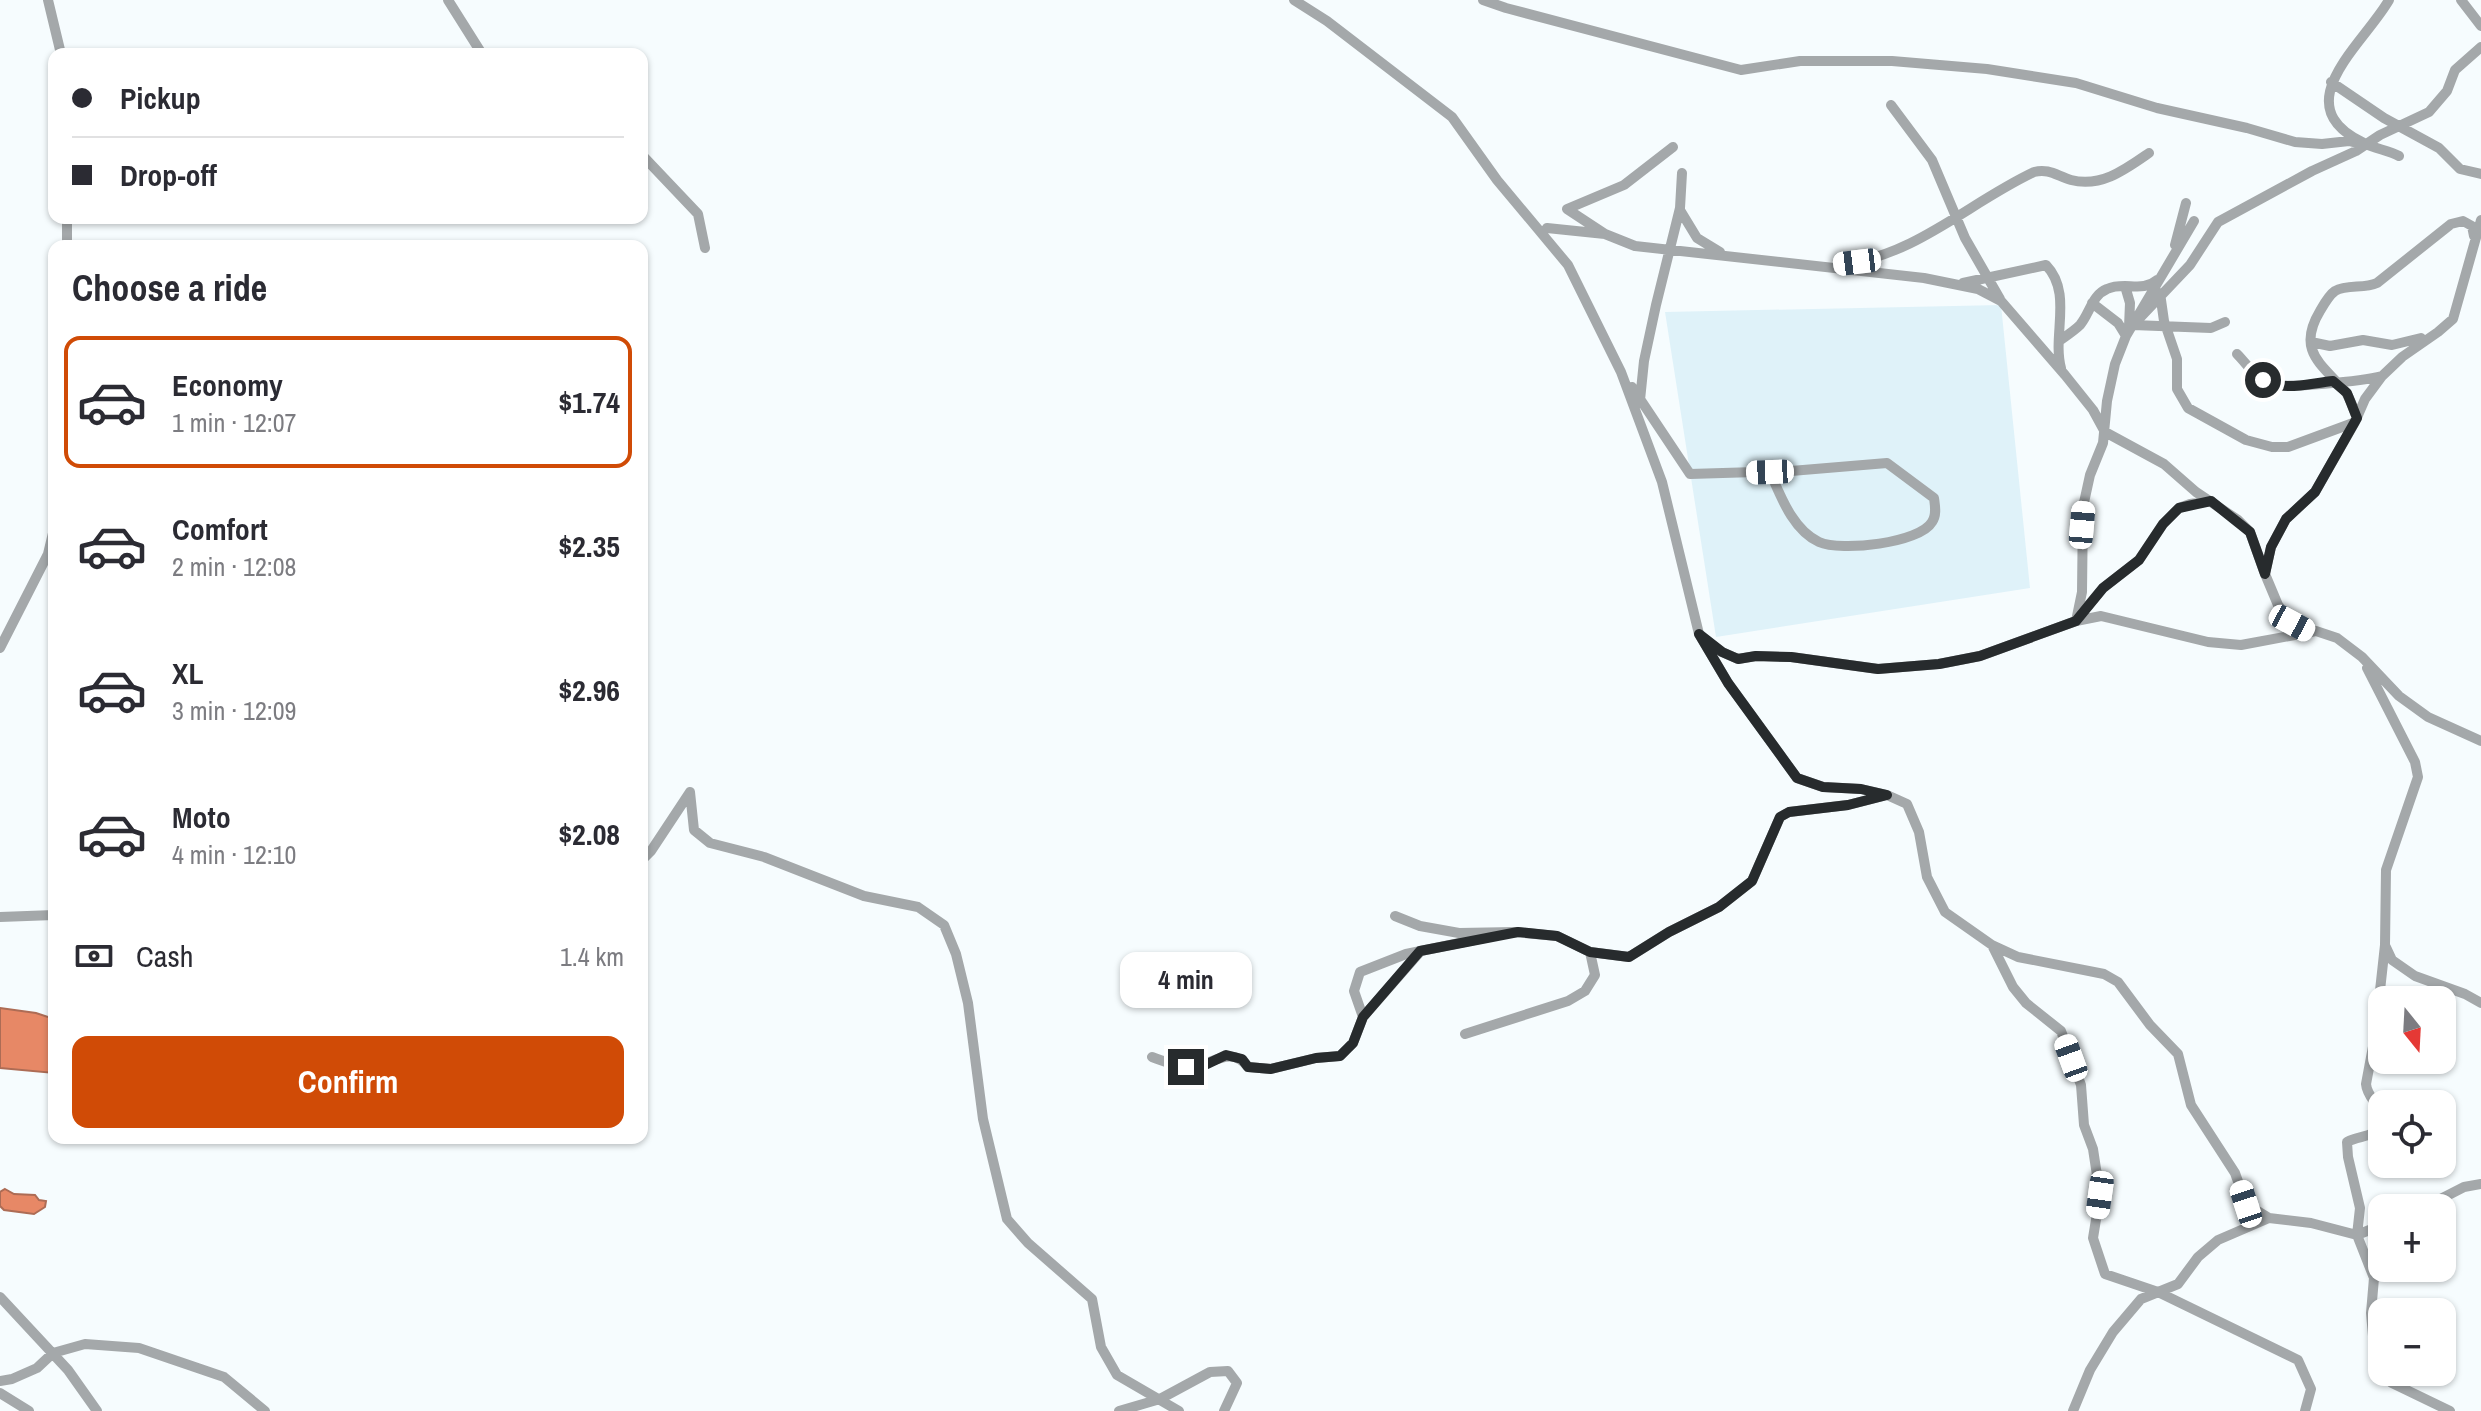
<!DOCTYPE html>
<meta charset="utf-8">
<style>
body{margin:0;font-family:"Archivo Narrow",sans-serif;background:#f2f2f3;color:#2b2b33;height:100vh;display:flex;flex-direction:column;font-size:30px;white-space:nowrap}
*{box-sizing:border-box;margin:0}
p{font-size:26px;color:#7c7c81}
.icon{flex:none;width:44px;height:44px;fill:none;stroke:currentColor;stroke-width:2;stroke-linecap:round;stroke-linejoin:round}
.map{position:relative;flex:1;overflow:hidden}
.panel{position:absolute;left:48px;top:240px;width:600px;height:904px;display:flex;flex-direction:column;background:#fff;border-radius:16px;box-shadow:0 2px 6px #0004}
.panel>*{flex:none}
.guide{position:absolute;left:48px;top:48px;width:600px;height:176px;border-radius:16px;box-shadow:0 2px 6px #0004;display:grid;align-content:center;height:176px;padding:0 24px;background:#fff}
.needle{width:52px;rotate:162deg}
.tools{position:absolute;left:2368px;top:986px;display:grid;gap:16px}
.tools a{display:grid;place-items:center;width:88px;height:88px;border-radius:16px;background:#fff;box-shadow:0 2px 6px #0004;font-size:40px}
.end{position:absolute;width:36px;height:36px;margin:-18px;border:10px solid #272b2d;background:#fff;box-shadow:0 0 0 4px #fff}
.from{border-radius:50%}
.bubble{position:absolute;height:56px;border-radius:16px;background:#fff;box-shadow:0 2px 6px #0004;font-size:26px;font-weight:700;line-height:56px;text-align:center}
.car{position:absolute;width:24px;height:48px;margin:-24px -12px;border-radius:10px;box-shadow:0 0 6px 2px #0007;background:linear-gradient(#fff 24%,#345 0 40%,#fff 0 76%,#345 0 86%,#fff 0)}
.guide b{display:flex;align-items:center;gap:28px;height:76px;font-size:30px}
.guide b+b{border-top:2px solid #e1e1e2}
.guide i{width:20px;height:20px;background:#2b2b33}
ul{padding:0;list-style:none}
li{display:flex;align-items:center;gap:24px;height:132px;margin:0 16px 12px;padding:0 8px;border:4px solid transparent;border-radius:16px}
li div{flex:1}
li b{display:block;font-size:30px}
li em{font-style:normal;font-weight:700}
li.current{border-color:#d04b06}
li>.icon{width:72px;height:72px;stroke-width:1.5}
h2{padding:0 24px;font-size:36px;line-height:96px}
.pay{display:flex;align-items:center;gap:20px;height:88px;padding:0 24px;font-size:30px}
.pay p{margin-inline-start:auto}
.button{display:flex;gap:16px;margin-top:auto;padding:16px 24px}
.button a{flex:1;height:92px;border-radius:16px;background:#d04b06;color:#fff;font-size:32px;font-weight:700;line-height:92px;text-align:center}
.map>svg:first-child{display:block}
.built{fill:#dff2f9}
.water{fill:#e78866;stroke:#ad6c55;stroke-width:2}
.lines{fill:none;stroke-linecap:round;stroke-linejoin:round}
.minor{stroke:#a4a8aa;stroke-width:10}
.route{stroke:#272b2d;stroke-width:10}
</style>
<div class="map">
<svg width="2481" height="1411" viewBox="0 0 2481 1411">
<rect width="100%" height="100%" fill="#f6fcfe"/>
<path class="built" d="M2001,305L2030,588L1716,637L1665,312Z"/>
<path class="water" d="M0,1008L36,1013L54,1019V1073L0,1068Z
M5,1189L14,1194L35,1195L39,1200L46,1201L45,1207L34,1214L4,1210L0,1206V1192Z"/>
<g class="lines">
<path class="minor" d="M48,0L61,54
M448,0L482,54
M1294,0L1327,21L1452,117L1497,180L1568,265L1621,372L1662,482L1699,634L1728,683L1797,778L1823,787L1861,789L1887,795L1907,804L1919,832L1927,877L1945,912L1992,945L2018,957L2104,974L2118,982L2150,1025L2178,1054L2191,1105L2235,1173L2246,1204L2269,1218L2311,1223L2357,1235L2374,1278L2371,1313L2376,1370L2392,1383L2450,1411
M1483,0L1506,8L1741,70L1800,61H1892L1987,69L2076,83L2157,108L2247,128L2295,142L2322,144L2349,141L2365,145
M2389,0C2364,44 2283,105 2364,143C2375,149 2388,150 2399,156
M2461,0L2481,26
M2331,82L2384,118L2439,148L2460,169L2481,174
M1891,105L1932,160L1965,238L2000,299
M642,155L698,214L705,248
M1680,210L1697,238L1720,252
M67,218V246
M1547,228L1605,234L1567,209L1624,185L1673,147
M1605,234L1635,246L1924,278L1978,289L2001,301L2065,375L2093,410L2105,432L2164,464L2196,492L2238,520L2250,532L2265,574
M2175,245L2186,203
M1844,264C1916,255 1970,202 2034,172C2049,168 2057,176 2071,180C2101,188 2126,169 2149,153
M1963,283L2046,265C2073,293 2052,335 2061,368
M2125,286L2130,303L2129,327
M2160,293L2164,321L2177,359V389L2188,408L2246,440L2272,447H2288L2353,423
M2092,303L2118,323L2126,336
M2133,325L2190,265L2218,222L2312,171L2356,151L2380,135L2429,112L2447,91L2455,70L2481,47
M2133,325L2211,328L2225,322
M2059,341C2066,336 2074,331 2080,325C2090,313 2092,295 2107,289C2125,281 2142,293 2157,280
M2311,342L2330,346L2363,340L2392,345L2421,338
M2237,354C2247,364 2256,379 2269,384C2286,389 2363,381 2382,376
M1632,387L1690,474L1791,471L1887,463L1934,498C1935,506 1937,515 1932,522C1920,543 1841,552 1819,542C1793,530 1781,497 1770,472
M1640,400L1644,361L1656,305L1680,208L1682,173
M2357,418C2353,409 2351,398 2344,390C2322,364 2296,351 2320,311C2324,304 2329,295 2335,291C2347,284 2364,289 2377,283L2451,224L2463,221L2472,226L2474,236
M2077,619L2103,588L2139,560L2163,524L2179,508L2190,504L2211,501
M2076,621L2082,592L2083,507L2090,475L2103,443L2107,401L2115,364L2126,336L2194,221
M2309,632L2292,623L2278,605L2265,574L2271,547L2286,519L2315,492L2355,422L2365,399L2382,376L2402,357L2438,332L2453,319L2481,220
M1706,640L1722,652L1738,659L1756,656L1791,657L1878,669L1939,664L1980,656L2076,621L2101,616L2208,642L2241,645L2316,631L2337,638L2362,657L2399,696L2428,717L2481,741
M0,648L48,554L54,529
M2367,668L2415,762L2418,777L2386,870L2385,945L2392,960L2415,976L2465,994L2481,1003
M690,792L694,830L710,843L764,857L864,896L918,907L944,925L956,954L968,1003L983,1119L1007,1219L1028,1243L1092,1299L1101,1347L1117,1375L1179,1411
M642,860L651,851L690,792
M1395,916L1420,926L1459,933L1515,932L1557,936L1590,952L1629,957L1669,932L1719,907L1752,881L1780,817L1789,812L1848,805L1883,796
M0,917L54,915
M1992,945L2013,987L2026,1003L2061,1031L2081,1085L2084,1125L2093,1149L2100,1195L2093,1238L2105,1274L2158,1292L2298,1360L2311,1389L2305,1411
M1363,1017L1420,952
M1465,1034L1568,1001L1585,991L1595,975L1590,952
M1152,1057C1163,1061 1178,1067 1190,1067C1211,1066 1231,1044 1248,1067L1271,1069L1316,1058L1340,1056L1353,1043L1363,1017L1354,991L1360,972L1406,954L1489,937
M2382,1117C2379,1104 2367,1097 2366,1084L2375,1036L2385,945
M2382,1124C2374,1138 2361,1135 2347,1142L2348,1157L2360,1208L2357,1235L2382,1225
M2423,1208L2464,1187L2481,1184
M0,1297L68,1370L97,1411
M0,1381L12,1379L37,1368L53,1353L85,1344L139,1348L224,1377L265,1411
M0,1393L29,1411
M1119,1411L1160,1399L1210,1372L1228,1371L1237,1383L1224,1411
M2073,1411L2090,1370L2113,1332L2141,1299L2178,1284L2198,1257L2218,1240L2269,1218"/>
</g>
<g class="lines">
<path class="route" d="M1186,1067L1205,1065L1226,1055L1242,1059L1248,1067L1271,1069L1316,1058L1340,1056L1353,1043L1363,1017L1420,951L1518,932L1557,936L1590,952L1629,957L1669,932L1719,907L1752,881L1780,817L1789,812L1848,805L1887,795L1861,789L1823,787L1797,778L1728,683L1699,634L1722,652L1738,659L1756,656L1791,657L1878,669L1939,664L1980,656L2076,621L2103,588L2139,560L2163,524L2179,508L2211,501L2250,532L2265,574L2271,547L2286,519L2315,492L2357,418L2347,393L2333,381C2311,383 2283,392 2263,380"/>
</g>
</svg>
<div class="tools">
<a><svg class="needle" viewBox="-14 -14 28 28"><path d="M0-13l5 13h-10z" fill="#e53935"/><path d="M0 13l5-13h-10z" fill="#7c7c81"/></svg></a>
<a><svg class="icon" aria-label="locate" viewBox="0 0 24 24"><circle cx="12" cy="12" r="6"/><path d="M12 2v4M12 18v4M2 12h4M18 12h4"/></svg></a>
<a>+</a>
<a>−</a>
</div>
<i class="end from" style="left:2263px;top:380px"></i>
<i class="end" style="left:1186px;top:1067px"></i>
<div class="bubble" style="left:1120px;top:952px;width:132px">4 min</div>
<i class="car" style="left:1857px;top:262px;rotate:263deg"></i>
<i class="car" style="left:1770px;top:472px;rotate:268deg"></i>
<i class="car" style="left:2082px;top:525px;rotate:5deg"></i>
<i class="car" style="left:2292px;top:623px;rotate:118deg"></i>
<i class="car" style="left:2071px;top:1058px;rotate:340deg"></i>
<i class="car" style="left:2100px;top:1195px;rotate:188deg"></i>
<i class="car" style="left:2246px;top:1204px;rotate:342deg"></i>
<div class="guide">
<b><i class="from"></i>Pickup</b>
<b><i></i>Drop-off</b>
</div>
<section class="panel">
<h2>Choose a ride</h2>
<ul>
<li class="current"><svg class="icon" aria-label="car" viewBox="0 0 24 24"><path d="M5 17H2v-5l4-1 3-4h7l3 4 3 1v5h-3M9 17h6M6 11h13"/><circle cx="7" cy="17" r="2"/><circle cx="17" cy="17" r="2"/></svg><div><b>Economy</b><p>1 min · 12:07</p></div><em>$1.74</em></li>
<li><svg class="icon" aria-label="car" viewBox="0 0 24 24"><path d="M5 17H2v-5l4-1 3-4h7l3 4 3 1v5h-3M9 17h6M6 11h13"/><circle cx="7" cy="17" r="2"/><circle cx="17" cy="17" r="2"/></svg><div><b>Comfort</b><p>2 min · 12:08</p></div><em>$2.35</em></li>
<li><svg class="icon" aria-label="car" viewBox="0 0 24 24"><path d="M5 17H2v-5l4-1 3-4h7l3 4 3 1v5h-3M9 17h6M6 11h13"/><circle cx="7" cy="17" r="2"/><circle cx="17" cy="17" r="2"/></svg><div><b>XL</b><p>3 min · 12:09</p></div><em>$2.96</em></li>
<li><svg class="icon" aria-label="car" viewBox="0 0 24 24"><path d="M5 17H2v-5l4-1 3-4h7l3 4 3 1v5h-3M9 17h6M6 11h13"/><circle cx="7" cy="17" r="2"/><circle cx="17" cy="17" r="2"/></svg><div><b>Moto</b><p>4 min · 12:10</p></div><em>$2.08</em></li>
</ul>
<div class="pay"><svg class="icon" aria-label="cash" viewBox="0 0 24 24"><path d="M3 7h18v10H3z"/><circle cx="12" cy="12" r="2"/></svg>Cash<p>1.4 km</p></div>
<div class="button"><a>Confirm</a></div>
</section>
</div>
